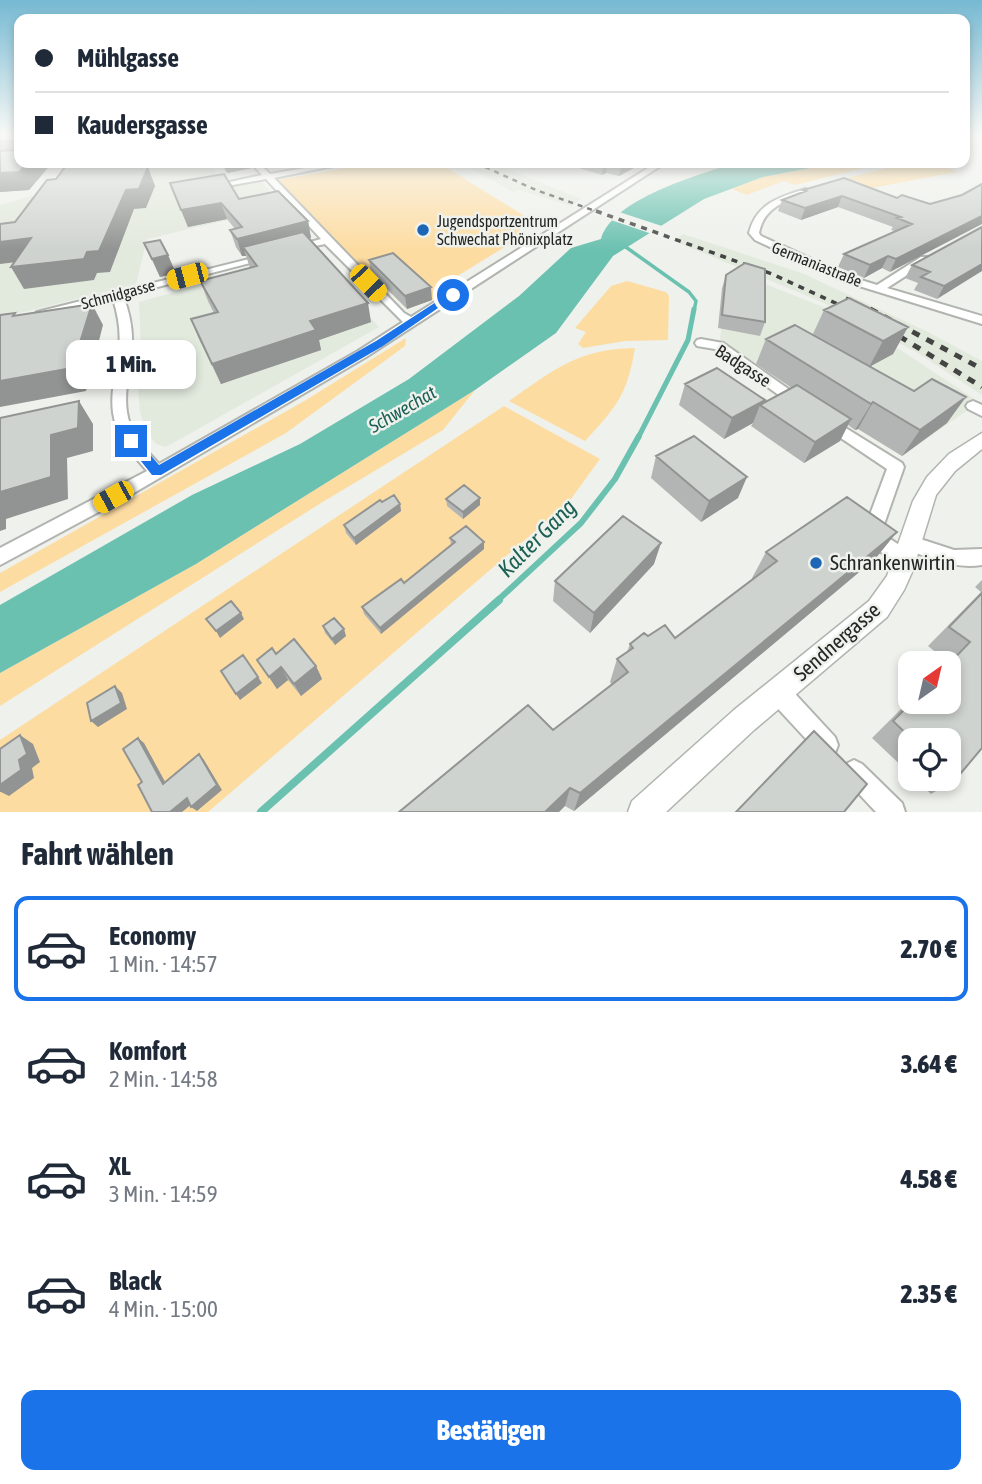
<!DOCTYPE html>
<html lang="de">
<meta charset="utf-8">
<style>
body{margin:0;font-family:"Asap Condensed",sans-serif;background:#f2f2f3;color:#1f2937;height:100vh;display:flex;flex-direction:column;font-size:26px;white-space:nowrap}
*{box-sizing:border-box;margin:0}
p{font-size:23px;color:#747a83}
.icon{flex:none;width:38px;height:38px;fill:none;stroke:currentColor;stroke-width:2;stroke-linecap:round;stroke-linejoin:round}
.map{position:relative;height:812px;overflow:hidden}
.panel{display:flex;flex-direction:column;background:#fff;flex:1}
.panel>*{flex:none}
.banner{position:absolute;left:14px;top:14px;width:956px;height:154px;border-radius:14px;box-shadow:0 4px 10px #0003;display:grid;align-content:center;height:154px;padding:0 21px;background:#fff}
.needle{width:46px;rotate:34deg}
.controls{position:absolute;left:898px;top:651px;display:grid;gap:14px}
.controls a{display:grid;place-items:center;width:63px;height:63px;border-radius:14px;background:#fff;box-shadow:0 4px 10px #0003;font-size:35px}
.end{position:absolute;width:32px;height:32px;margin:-16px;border:9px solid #1a73e8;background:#fff;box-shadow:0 0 0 4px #fff}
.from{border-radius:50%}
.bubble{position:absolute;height:49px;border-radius:14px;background:#fff;box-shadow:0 4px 10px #0003;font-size:23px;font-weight:800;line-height:49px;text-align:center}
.car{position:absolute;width:21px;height:42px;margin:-21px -10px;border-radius:9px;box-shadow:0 0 5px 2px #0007;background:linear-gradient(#f5c518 24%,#345 0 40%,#f5c518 0 76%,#345 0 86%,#f5c518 0)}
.banner b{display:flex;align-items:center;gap:24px;height:66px;font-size:26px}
.banner b+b{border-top:2px solid #e0e1e3}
.banner i{width:18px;height:18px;background:#1f2937}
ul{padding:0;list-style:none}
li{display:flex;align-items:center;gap:21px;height:105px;margin:0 14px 10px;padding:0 7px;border:4px solid transparent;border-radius:14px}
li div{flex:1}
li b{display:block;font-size:26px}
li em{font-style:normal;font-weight:800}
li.current{border-color:#1a73e8}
li>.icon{width:63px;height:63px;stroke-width:1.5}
h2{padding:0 21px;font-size:32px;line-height:84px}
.action{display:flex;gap:14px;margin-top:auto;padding:14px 21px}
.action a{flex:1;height:80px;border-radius:14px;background:#1a73e8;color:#fff;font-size:28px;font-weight:800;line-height:80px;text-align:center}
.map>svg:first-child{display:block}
.built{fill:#e2e9dd}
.green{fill:#fddca2}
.water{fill:#6bc1b0}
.pier{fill:#eff1ec}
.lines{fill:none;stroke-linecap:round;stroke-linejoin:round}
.stream-far3{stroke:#6bc1b0;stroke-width:3.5}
.stream-far2{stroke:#6bc1b0;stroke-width:5}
.stream-far1{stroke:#6bc1b0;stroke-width:6}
.stream{stroke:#6bc1b0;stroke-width:8}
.minor-casing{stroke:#b1b4af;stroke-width:4}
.tertiary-casing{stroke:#b1b4af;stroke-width:3}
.minor{fill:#fff;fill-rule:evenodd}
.tertiary{fill:#fff;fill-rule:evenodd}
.rail-far2{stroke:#444542;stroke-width:2.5;stroke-dasharray:5 5;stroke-linecap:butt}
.rail-far1{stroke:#444542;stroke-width:3.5;stroke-dasharray:6 6;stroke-linecap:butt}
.rail{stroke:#444542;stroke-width:5;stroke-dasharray:8 8;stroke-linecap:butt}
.wall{fill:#b2b5b3}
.shaded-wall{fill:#919492}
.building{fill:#cfd3d0;stroke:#919492;stroke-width:2}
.route{fill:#1a73e8}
.poi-dot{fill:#1c66b5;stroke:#eff1ec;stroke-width:2.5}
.labels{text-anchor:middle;stroke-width:5;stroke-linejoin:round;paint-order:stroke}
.far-poi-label{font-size:16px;fill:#252624;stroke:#eff1ec;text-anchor:start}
.far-street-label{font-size:16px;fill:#252624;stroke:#eff1ec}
.street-label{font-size:18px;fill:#252624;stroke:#eff1ec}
.water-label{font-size:19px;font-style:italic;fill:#1b6055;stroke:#eff1ec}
.near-poi-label{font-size:21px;fill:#252624;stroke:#eff1ec;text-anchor:start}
.near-street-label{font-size:21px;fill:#252624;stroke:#eff1ec}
.near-water-label{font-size:23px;font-style:italic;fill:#1b6055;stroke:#eff1ec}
</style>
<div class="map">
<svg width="982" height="812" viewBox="0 0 982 812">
<rect width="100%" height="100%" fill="#eff1ec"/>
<path class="built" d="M101,163H214L212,164L216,175L184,194L261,181L282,207L147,239L136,284L0,318V205L53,190Z
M461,163H493L581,199L571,206L519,190L513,192Z
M683,234L804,274L928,332L982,361V395L916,352L822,302L674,241Z
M311,253L379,327L166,447L156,444L147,432L140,412L138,389L142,370L139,302L200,285L208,299Z
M735,272L823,307L902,351L979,402L902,456L720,340L727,279Z"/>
<path class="green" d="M373,163H439L523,215L519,223L521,237L451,280L459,284L432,300L407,309L371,273L373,271L369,268L364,269L278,180Z
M836,163H884L795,185L784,181L747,195L732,189L763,177Z
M926,163H934L957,172L872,188L848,178L887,168Z
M627,281L666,292L669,296L668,340L625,341L583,348L578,344L586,332L575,328L611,286Z
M406,338L405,346L286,433L0,592V573L306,400Z
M635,348C627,396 616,407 585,441L509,401C554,370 577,349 635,348Z
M475,390L443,430L321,503L0,706V673L196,564Z
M504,406L600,459L568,503L208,812H0V740Z"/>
<path class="water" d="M735,163H836L763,177L704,199L613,256L556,333L475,390L196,564L0,673V605L192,495L300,444L409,379L519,296L571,248L601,239C612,199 698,175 735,163Z"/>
<path class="pier" d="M616,211L665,227L655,235L608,219Z"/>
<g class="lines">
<path class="stream-far3" d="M623,245L689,292L696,301L694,311"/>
<path class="stream-far2" d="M638,438L688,340L694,309"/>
<path class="stream-far1" d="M497,601L581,523L615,479L639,436"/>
<path class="stream" d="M261,812L499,600"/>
<defs>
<path id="minor" d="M251,163H259L270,174L333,163H348L274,178L404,313L411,317L656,163H665L366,357L132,494L0,565V548L147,471C135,457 122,442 116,425C107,399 117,374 119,348C121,331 118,315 113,299L41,317L35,314L37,312L269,254V258L123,296C130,313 133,331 132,349C130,375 121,399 130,424C136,440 148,452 159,464L358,351L403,322L325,244L292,251V247L321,239L266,179L211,189L207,187L262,175Z
M805,189L808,190V194C785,201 764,207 759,233L761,236L851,277L877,285L921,257H929V261L887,288L982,316V324L843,281L755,240L749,233C756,204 779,197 805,189Z
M701,339L723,343L804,400L806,403L804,406H794L715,349L697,346L695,343L697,340Z
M973,401L982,405V416L968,409L966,406L968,403Z
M828,417L902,463L904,467L881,533L913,554L916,560L913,566L907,568L901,566L865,541L862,536L887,469L823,426L821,422L823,418Z
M911,536L954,550L982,549V565C954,569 930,559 905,548L902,543L905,538Z
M778,681L786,684L835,737L838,745L835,753L827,756L819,753L770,700L767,692L770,684Z
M854,760L862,764L902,803L905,812H876L846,780L842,772L846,764Z"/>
<path id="tertiary" d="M982,433V449L955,471L936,495L913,570L904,590L887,617L754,730L666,812H628L632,801L734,710L869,601L887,576L913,501L927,477L949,454Z"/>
</defs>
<use href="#minor" class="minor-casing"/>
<use href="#tertiary" class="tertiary-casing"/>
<use href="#minor" class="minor"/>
<use href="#tertiary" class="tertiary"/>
<path class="rail-far2" d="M476,163L536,190L601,213"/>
<path class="rail-far1" d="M596,211L772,274L853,311
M846,298L873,311"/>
<path class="rail" d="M849,309L855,312
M870,309L982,369
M886,328L982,387"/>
</g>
<path class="wall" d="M0,136H19V163H52L29,190L0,192Z
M220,163H251L252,168L227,173Z
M562,163H643L619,176L606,173L602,175Z
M170,183L239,199L308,221L311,238L309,239L371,322L319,340L321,350L221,384L199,339L191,319L214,313L208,301L200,281L250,268L246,256H242L236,247L230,230L235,229L227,219L188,227Z
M803,190L897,198L930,204L890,272L882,268L864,278L838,267L844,254L895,231L891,230L893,227L838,207L801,220L778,211L782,200L803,192Z
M982,227L937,299L914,290L918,283L905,278L912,265Z
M144,243L176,273L160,277Z
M369,260L432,300L407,309L371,273Z
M726,275L765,322L760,336L718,328L722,288Z
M824,310L908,327L893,354L871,366L947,423L902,456L858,429L855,430L848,425L840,441L804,463L751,426L753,423L724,439L679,405L685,384L765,400L763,403L792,388L756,364L766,339L813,334Z
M656,456L738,498L701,522L651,478Z
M480,498V505L463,519L447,506L446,499Z
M382,502L400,504L401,511L356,545L346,533L344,525Z
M450,538L484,542V549L381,634L364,614L362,607L404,583L451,545Z
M766,552L876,558L574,811L565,806L553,730L612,685L610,682L617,659L627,652L630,644L648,636L675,638L753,579L752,578Z
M654,564L590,633L553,601L555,581Z
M982,580V748L956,779L931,794L915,779H948V740H910V774L872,738L910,700V702H948V663H947L948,662L928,646L981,592L975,587Z
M323,626L346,636L335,645L325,633Z
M276,654L316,666L322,679L301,696L288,680L277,689L257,660Z"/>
<path class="shaded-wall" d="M28,163H52L29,190L0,192V173Z
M224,163H251L252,168L227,173Z
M269,163H287L269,166Z
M607,163L606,173L602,175L603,165Z
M627,163H643L619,176L621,166Z
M148,167L155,186L146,208L134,209L110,272L97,273L94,280L24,289L11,267L126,190Z
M842,196L838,207L801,220L805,208Z
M221,203L227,219L188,227L181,210Z
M982,216V224L890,272L896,259Z
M308,221L311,238L249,255L243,247L246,256H242L237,239Z
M31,238L42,259L0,264V242Z
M168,255L176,273L160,277L152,259Z
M888,256L882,268L864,278L870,265Z
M982,264V271L937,299L944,286Z
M431,287L432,300L407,309L405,296Z
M368,303L371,322L319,340L321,350L221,384L212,364L310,321Z
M92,304L103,325L86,391L0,407V381Z
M908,327L893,354L869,367L883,341Z
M966,397L947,423L902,456L920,430Z
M765,400L762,407L760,405L753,423L724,439L732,418Z
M79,401L93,424V451L67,458L68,499L6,519V529L0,531V492L51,435Z
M873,402L858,429L855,430L871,404Z
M851,419L840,441L804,463L815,442Z
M747,477L738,498L701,522L709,501Z
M480,498V505L463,519V512Z
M400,504L401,511L356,545L354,538Z
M897,532L876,558L574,811L580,793Z
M484,542V549L381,634L380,628Z
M661,543L654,564L590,633L594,613Z
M241,613L244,619L220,638L216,631Z
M344,629L346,636L335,645L332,639Z
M316,666L322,679L301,696L294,684Z
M281,667L288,680L277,689L269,677Z
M258,677L262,683L240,700L236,694Z
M115,686L122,693L127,709L98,727L91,721Z
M20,735L33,744L40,762L32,768L34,778L9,796L1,792H0V784L19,760Z
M138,738L144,743L169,789L163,784Z
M199,754L204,760L222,790L197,811L191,807Z
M570,788L565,806L559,812H545Z
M187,798L193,803L182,812H170Z"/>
<path class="building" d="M0,136H19V163H28L19,172L0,173V151L13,150L18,148L19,144L10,141L0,142Z
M68,163H146L148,167L139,189L126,190L99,251L87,252L84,259L11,267L31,238L0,242V224L15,222L47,180L56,179Z
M596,163H627L621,166L607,163L603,165Z
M224,174L239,199L278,191L308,221L237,239L230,230L242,227L221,203L181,210L170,183Z
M844,178L897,198L902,195L930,204L962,195L982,184V216L896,259L888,256L870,265L844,254L912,224L897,218L901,217L842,196L805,208L782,200L806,191L803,190Z
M982,227V264L944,286L921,277L930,272L912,265Z
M303,232L368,303L310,321L316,330L212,364L191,319L218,312L200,281L257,266L243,247Z
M160,240L168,255L152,259L144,243Z
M393,253L431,287L405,296L369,260Z
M745,263L765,269V322L722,315L726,275Z
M849,298L908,327L883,341L824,310Z
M92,304L72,368L0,381V315L15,313L13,316Z
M795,325L914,391L932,379L966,397L920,430L873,402L871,404L766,339Z
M717,368L765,400L732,418L685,384Z
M797,385L851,419L815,442L760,405Z
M79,401L78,428L51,435V477L0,492V418Z
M694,436L747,477L709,501L656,456Z
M464,485L480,498L463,512L446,499Z
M394,495L400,504L354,538L344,525L380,500L382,502Z
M847,497L897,532L580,793L570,788L545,812H399L528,705L553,730L628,672L617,659L633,648L630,644L644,633L648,636L665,625L675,638L777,561L766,552Z
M623,516L661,543L594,613L555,581Z
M466,526L484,542L380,628L362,607L401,579L404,583L455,542L450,538Z
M982,593V748L956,779L948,773V740H913L893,721L912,702H948V665L970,642L949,627Z
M231,601L241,613L216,631L206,619Z
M334,618L344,629L332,639L323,626Z
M294,639L316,666L294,684L281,667L269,677L257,660L272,648L276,654Z
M243,655L258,677L236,694L221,671Z
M115,686L121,703L91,721L87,703Z
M814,731L867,784L844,812H736Z
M20,735L27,754L19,760L21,770L0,785V749Z
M138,738L163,784L199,754L217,785L191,807L187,798L170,812H152L138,785L142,782L123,749Z"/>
<linearGradient id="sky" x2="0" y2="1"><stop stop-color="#76b9d2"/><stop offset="0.54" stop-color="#f8f9f6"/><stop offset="1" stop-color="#f8f9f6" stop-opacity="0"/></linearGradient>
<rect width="982" height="250" fill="url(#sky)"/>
<path class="route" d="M450,293L457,295L383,346L161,475H152L125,441L131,437L136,438L159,465L376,341Z"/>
<g class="poi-dot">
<circle cx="423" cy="230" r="7"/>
<circle cx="816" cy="563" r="7"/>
</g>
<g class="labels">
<g class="far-poi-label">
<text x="437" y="227">Jugendsportzentrum<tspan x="437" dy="18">Schwechat Phönixplatz</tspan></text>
</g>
<g class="far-street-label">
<text transform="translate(817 264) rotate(22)" y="6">Germaniastraße</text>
<text transform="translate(118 294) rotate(-15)" y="6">Schmidgasse</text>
</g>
<g class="street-label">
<text transform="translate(743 366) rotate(33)" y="6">Badgasse</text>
</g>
<g class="water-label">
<text transform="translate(402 409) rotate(-30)" y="7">Schwechat</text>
</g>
<g class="near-poi-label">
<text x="830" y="570">Schrankenwirtin</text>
</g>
<g class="near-street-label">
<text transform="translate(837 642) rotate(-41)" y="7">Sendnergasse</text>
</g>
<g class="near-water-label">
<text transform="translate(537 538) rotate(-45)" y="8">Kalter Gang</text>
</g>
</g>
</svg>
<div class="controls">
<a><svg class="needle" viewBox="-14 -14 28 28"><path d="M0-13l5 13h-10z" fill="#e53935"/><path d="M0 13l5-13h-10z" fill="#747a83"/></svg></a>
<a><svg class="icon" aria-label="locate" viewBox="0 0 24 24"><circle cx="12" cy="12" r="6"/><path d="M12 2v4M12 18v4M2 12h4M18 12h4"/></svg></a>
</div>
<i class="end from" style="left:453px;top:295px"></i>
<i class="end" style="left:131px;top:441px"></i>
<div class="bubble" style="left:66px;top:340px;width:130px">1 Min.</div>
<i class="car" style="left:187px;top:276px;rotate:255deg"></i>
<i class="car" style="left:368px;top:283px;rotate:136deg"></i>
<i class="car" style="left:113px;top:497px;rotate:241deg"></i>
<div class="banner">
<b><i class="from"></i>Mühlgasse</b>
<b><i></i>Kaudersgasse</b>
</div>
</div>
<section class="panel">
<h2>Fahrt wählen</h2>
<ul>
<li class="current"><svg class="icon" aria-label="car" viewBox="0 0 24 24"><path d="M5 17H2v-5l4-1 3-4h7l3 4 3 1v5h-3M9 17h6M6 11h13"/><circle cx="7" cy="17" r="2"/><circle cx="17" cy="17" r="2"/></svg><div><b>Economy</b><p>1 Min. · 14:57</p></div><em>2.70 €</em></li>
<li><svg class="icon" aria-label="car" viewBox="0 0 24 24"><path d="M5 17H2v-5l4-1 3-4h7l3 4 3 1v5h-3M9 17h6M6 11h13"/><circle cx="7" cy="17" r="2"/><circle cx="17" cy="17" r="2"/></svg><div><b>Komfort</b><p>2 Min. · 14:58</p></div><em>3.64 €</em></li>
<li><svg class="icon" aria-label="car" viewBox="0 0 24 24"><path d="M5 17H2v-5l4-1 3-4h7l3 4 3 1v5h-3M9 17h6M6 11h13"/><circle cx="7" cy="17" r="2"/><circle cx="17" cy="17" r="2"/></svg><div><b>XL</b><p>3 Min. · 14:59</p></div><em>4.58 €</em></li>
<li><svg class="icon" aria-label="car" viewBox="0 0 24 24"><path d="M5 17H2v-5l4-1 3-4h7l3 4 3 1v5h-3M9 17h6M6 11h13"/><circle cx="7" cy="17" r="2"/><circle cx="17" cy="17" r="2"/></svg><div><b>Black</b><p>4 Min. · 15:00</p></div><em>2.35 €</em></li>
</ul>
<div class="action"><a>Bestätigen</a></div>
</section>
